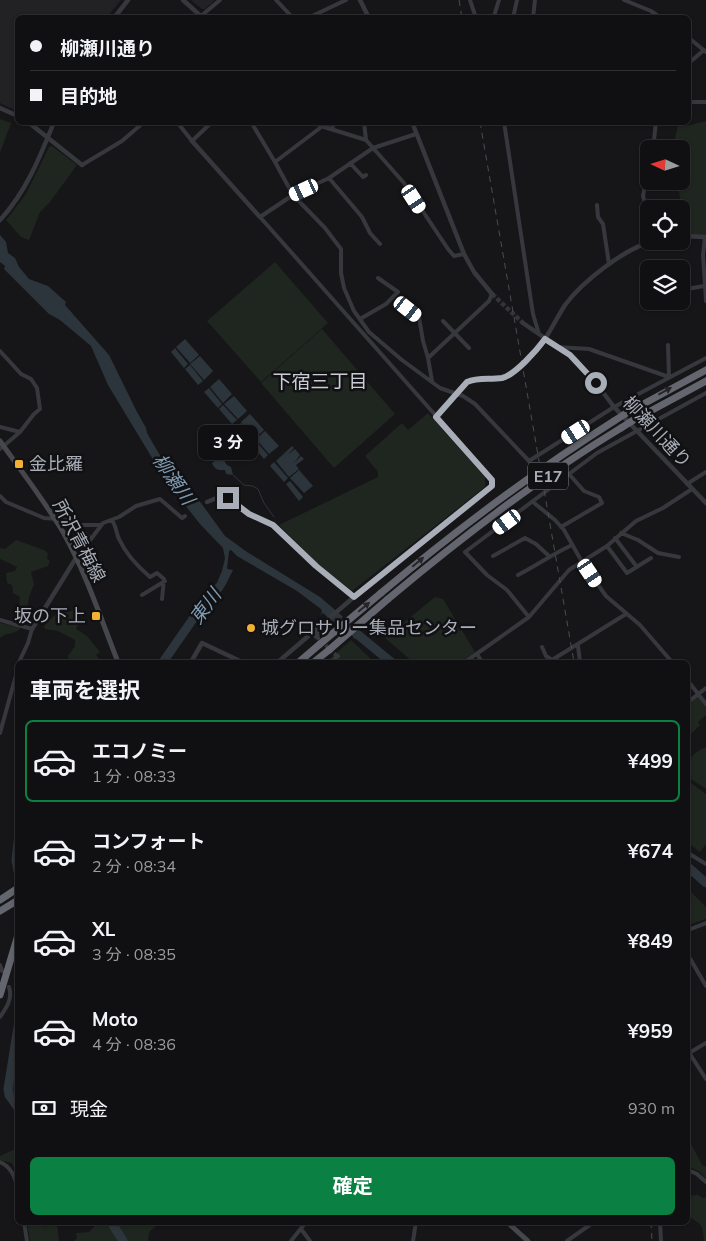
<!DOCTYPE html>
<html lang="ja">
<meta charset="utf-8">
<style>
body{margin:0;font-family:Mulish,"Noto Sans JP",sans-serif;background:#1e1e20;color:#f1f3f6;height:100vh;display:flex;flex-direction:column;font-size:19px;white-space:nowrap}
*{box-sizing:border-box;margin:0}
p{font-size:16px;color:#9c9d9f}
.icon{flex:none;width:28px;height:28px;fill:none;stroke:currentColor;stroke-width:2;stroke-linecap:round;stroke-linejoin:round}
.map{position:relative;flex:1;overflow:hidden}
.panel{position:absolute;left:15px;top:660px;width:675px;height:565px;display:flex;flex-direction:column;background:#101012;border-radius:8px;box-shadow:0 1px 4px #0004,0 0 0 1px #303032}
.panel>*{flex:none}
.top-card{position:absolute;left:15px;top:15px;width:676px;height:110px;border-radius:8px;box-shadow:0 1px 4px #0004,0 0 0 1px #303032;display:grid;align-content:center;height:110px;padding:0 15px;background:#101012}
.needle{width:32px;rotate:274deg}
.buttons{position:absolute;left:640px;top:140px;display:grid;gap:10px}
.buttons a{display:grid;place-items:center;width:50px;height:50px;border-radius:8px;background:#101012;box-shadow:0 1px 4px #0004,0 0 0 1px #303032;font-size:25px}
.end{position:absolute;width:22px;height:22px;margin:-11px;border:6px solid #a8adb8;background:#111;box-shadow:0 0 0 2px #111}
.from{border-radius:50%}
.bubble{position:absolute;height:35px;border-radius:8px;background:#101012;box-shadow:0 1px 4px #0004,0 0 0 1px #303032;font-size:16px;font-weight:700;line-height:35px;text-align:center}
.car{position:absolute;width:15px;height:30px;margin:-15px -8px;border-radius:6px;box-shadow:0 0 4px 1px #0007;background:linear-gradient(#fff 24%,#345 0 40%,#fff 0 76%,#345 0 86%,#fff 0)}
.top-card b{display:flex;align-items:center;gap:18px;height:48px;font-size:19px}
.top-card b+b{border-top:1px solid #303032}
.top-card i{width:12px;height:12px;background:#f1f3f6}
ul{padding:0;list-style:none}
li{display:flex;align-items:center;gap:15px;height:82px;margin:0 10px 8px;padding:0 5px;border:2px solid transparent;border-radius:8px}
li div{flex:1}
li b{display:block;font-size:19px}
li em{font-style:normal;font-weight:700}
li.on{border-color:#0b8043}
li>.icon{width:45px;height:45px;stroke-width:1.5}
h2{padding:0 15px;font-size:22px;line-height:60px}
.pay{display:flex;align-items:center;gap:12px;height:55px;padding:0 15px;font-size:19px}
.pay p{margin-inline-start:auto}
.button{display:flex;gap:10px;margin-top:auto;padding:10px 15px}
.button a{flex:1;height:58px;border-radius:8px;background:#0b8043;color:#fff;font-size:20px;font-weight:700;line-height:58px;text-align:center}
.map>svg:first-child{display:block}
.built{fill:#222225}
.green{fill:#1e261f}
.water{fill:#2c353c}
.pier{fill:#161618}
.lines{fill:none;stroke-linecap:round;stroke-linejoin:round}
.stream{stroke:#2c353c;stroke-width:1}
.river{stroke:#2c353c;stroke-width:9}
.minor-tunnel{stroke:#333438;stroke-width:4;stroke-dasharray:4 2;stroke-linecap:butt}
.tertiary-tunnel{stroke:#333438;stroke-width:4.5;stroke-dasharray:4.5 2;stroke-linecap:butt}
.minor{stroke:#37383d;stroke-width:4}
.tertiary{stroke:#37383d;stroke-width:4.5}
.secondary{stroke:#45474d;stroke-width:5}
.motorway{stroke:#63666e;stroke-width:7}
.rail{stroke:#4a4c52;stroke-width:1;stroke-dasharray:6 5;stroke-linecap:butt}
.motorway-bridge{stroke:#63666e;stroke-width:7}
.oneway{fill:#26262a}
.route{stroke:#a8adb8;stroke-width:6}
.poi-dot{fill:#f2b134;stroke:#111113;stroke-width:2}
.labels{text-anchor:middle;stroke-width:5;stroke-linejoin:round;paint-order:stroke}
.shield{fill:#111113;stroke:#7b7e86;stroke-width:1}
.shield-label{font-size:16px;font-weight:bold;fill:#a8adb8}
.street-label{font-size:18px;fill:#a8adb8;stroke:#111113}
.poi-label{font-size:18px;fill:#a8adb8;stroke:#111113;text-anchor:start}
.neighbourhood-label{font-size:19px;fill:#c9ccd4;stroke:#111113}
.water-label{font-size:19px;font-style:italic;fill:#7f9bb3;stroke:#111113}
</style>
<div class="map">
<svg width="706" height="1241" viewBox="0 0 706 1241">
<rect width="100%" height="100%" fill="#161618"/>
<path class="built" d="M0,0H121L107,17L18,18L17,111L0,103Z
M191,0H215L205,9H202Z"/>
<path class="green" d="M0,119L11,123L0,153Z
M706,121V237L687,236L677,181H681V149H672L678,126L690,125Z
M52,146L77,165L50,202L40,212L29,240L21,237L6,220L26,194L49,147Z
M275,262L328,323L261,382L207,321Z
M322,329L395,414L334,468L261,383Z
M428,413L485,477V487L352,591L318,564L279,525L378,477V472L365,456L402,423L408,430Z
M16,540L44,550L48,553L47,559L50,561L48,566L31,572L34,584L29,597L28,605L25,614L22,616L18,614L20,597L13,593L12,585L7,583L6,573L15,571L17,567L0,559V548L5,549Z
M435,597L443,599L475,652L461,662H413L385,638Z
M61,605L67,607L69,612L73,610L79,622L76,629L87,636L100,652L96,655L101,662H69L68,656L75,646V640L58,631L45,629L44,627C49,617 58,617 61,605Z
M0,623L19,627L20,629C14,635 6,632 0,638Z
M351,640L374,662H326Z
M699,694L706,704V715L698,722L700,725L689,736L688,735V702Z
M706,747V789L688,777C688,759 689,755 706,747Z
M688,781L706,794V844L700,852L688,843Z
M688,889L706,907V919L688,925Z
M17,1043L18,1103H17L11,1094L10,1087Z
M688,1138L702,1165L706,1167V1179L700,1172L688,1166Z
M17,1148V1176L12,1163L0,1160V1156Z
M698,1195L703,1198L706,1197V1241H704C703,1224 701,1224 688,1216V1196Z
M27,1223H43L44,1227L57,1224L59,1241H30Z
M93,1223V1222L156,1223L155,1227L150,1231L148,1238L149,1241H74L77,1238L76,1233L89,1232L94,1227Z"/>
<path class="water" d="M0,235L6,242L8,253L15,258L19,267L29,279L48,286L66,302L65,305L109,355L136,410L146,428L147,433L165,464L190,491L193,492L225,536L247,552L320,597L362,633L355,639L323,613L320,615L322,612L321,609L297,591L237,556L231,550L229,551L227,569L233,570L225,586L215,598L209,593L213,587L216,585L222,571L225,558L223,548L200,524L166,481L108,385L91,346L60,320L49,314L4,269L5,266L0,262Z
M185,339L199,355L190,363L176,347Z
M175,348L188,364L184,368L171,352Z
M200,356L213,371L204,380L190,364Z
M190,365L203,381L198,385L185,369Z
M219,379L232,394L223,403L210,387Z
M209,388L222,404L218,408L204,392Z
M234,396L247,411L238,419L224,404Z
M223,405L237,420L232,424L219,409Z
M250,414L264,430L255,438L241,422Z
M241,423L254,439L249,443L236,427Z
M265,431L279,446L269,454L256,439Z
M255,440L268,455L264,459L251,444Z
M292,446L294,448L287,455L295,449L300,455L294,463L301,456L304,459L296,465L299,469L289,477L276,461Z
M218,459H223L227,465L231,467L233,475L226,474L225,470C218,470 215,470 212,463Z
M274,462L288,478L284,482L270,466Z
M299,470L313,486L304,493L290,478Z
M290,481L303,497L299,501L286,484Z"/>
<path class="pier" d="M345,615L362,630L351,639L334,625Z"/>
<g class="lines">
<path class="stream" d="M233,475L244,485L253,486L258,489L264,503L274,517"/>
<path class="river" d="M351,629L391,662
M163,662L193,619L219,587
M18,842L16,860L18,871
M688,867L706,883
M18,1027L8,1089L9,1095L18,1108
M111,1222L123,1241"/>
<path class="minor-tunnel" d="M529,461L548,491
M321,641L336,655"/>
<path class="tertiary-tunnel" d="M492,294L523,323"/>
<path class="minor" d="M276,0L293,18
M470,0L476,18
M499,0L494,16L500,18
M624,0L651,11L661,18
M201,16L220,0
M308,18L346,0
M513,18L517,0
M533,18L535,0
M689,38L706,52
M689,63L704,50
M689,102H706
M177,122L192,141L212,122
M251,122L275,162L293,195L325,228L341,249V273L344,288L354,311L369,332L402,360L440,388L463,396L475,404L529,461L614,407L706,358
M315,122L321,126L366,140L404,183L448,249L454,256L464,254
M364,122L366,140
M504,122L533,314L539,334
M331,129L336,122
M653,149L656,122
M275,162L320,128L322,122
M350,163L363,177L366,175
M649,164L643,196L649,217
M82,165L122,141L144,122
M329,178L362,217L370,233L380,244
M293,195L329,178L373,148L416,134
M597,205L598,217L603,224L609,264
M260,217L437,417L467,382C478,377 490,380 502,378C515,375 537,350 545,339
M705,237L703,255L706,301
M642,244L648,227L649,220
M681,290L704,286
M404,302L408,309L419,317L423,341L428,358
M360,319L386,304L398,292L378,278
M443,321L469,348
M557,347L589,349L669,377L668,345
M0,351L21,374L31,379L37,388L40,409L34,414L20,432L0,449
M432,381L428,358L489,301L492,294
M0,427L20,432
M687,484L706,472
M0,496L6,502L44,518L70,520L76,525H101
M533,502L555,520L564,530L582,562L606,596L640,625L672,662
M112,520C117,528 116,533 119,539C126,554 137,566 150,577L157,573L164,579L162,599
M76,525L91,539
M561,527L602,503L599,497L584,491L569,474
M621,533L638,540L658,553L679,557
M615,538L637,567
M607,546L627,573L651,558
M493,556L525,538L536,544L549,556
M78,561L91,539L103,523L119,517L136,506L160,499L182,518L185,516
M518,575C537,565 553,554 572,545
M142,595L165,581
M529,617L507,590L487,575L465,552L597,453L706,393
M0,620L32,629L28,643L19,662
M310,632L314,635L324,627L316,637L318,638
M578,646L580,662
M542,647L546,656L552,660L626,614
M477,654L482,662
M331,662L338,656L336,655
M465,662L529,617L569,570L607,546L636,521L663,508L692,489
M688,681L706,704
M688,702L706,688
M0,733L18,668
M688,853L706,864
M688,930L706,923
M688,955L706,986
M0,965L2,971
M0,1017C6,1008 13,999 9,987
M688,1051L706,1079
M689,1053L706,1043
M0,1162C12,1167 15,1178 18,1189
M688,1170L697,1174L706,1182
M24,1222L27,1241
M660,1222L661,1241
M301,1229L310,1241
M291,1241L306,1222
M413,1241L416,1222
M567,1241L594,1222"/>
<path class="tertiary" d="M183,0L203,18
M360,0L369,18
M114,18L128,0
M0,108L18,116
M28,122L82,165
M412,122L464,254L474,272L492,294
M192,141L260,217L293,195
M0,220C26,192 40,157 54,122
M681,236L706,237
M523,323L575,359L596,383L614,407L706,503
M545,339C552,328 558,316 565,305C583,281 624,249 653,241
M207,502L219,497L228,498L249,514L271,524L316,566L354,597
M32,629L76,558
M191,662L202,643L242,662
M278,662L354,597L492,486V480L437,417"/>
<path class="secondary" d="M0,441C21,471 44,500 63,532C86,573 101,619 118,662
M507,1222L528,1241"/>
<path class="motorway" d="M625,414L706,370
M632,421L706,381
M381,593C455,531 532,473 614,421
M388,599C462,537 538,478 621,428
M299,662L320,644
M314,662L329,650
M0,900L18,888
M0,911L18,900
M0,995L18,935"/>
<path class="rail" d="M459,0L462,18
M480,122L574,662
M651,1222L652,1241"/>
<path class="motorway-bridge" d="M614,421L625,414
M621,428L632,421
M320,644L381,593
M329,650L388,599"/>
</g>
<defs><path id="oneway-solid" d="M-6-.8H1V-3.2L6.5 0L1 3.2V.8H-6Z" transform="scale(1.25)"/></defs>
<g class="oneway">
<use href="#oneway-solid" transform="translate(665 391) rotate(-29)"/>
<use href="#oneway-solid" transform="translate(418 562) rotate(-40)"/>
<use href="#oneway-solid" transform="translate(364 607) rotate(-40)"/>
</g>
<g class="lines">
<path class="route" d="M228,498L249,514L273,525L316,566L354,597L492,486V480L436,417L467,382C478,377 490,380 502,378C515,375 537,350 545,339L570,355L596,383"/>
</g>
<g class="poi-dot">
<rect x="14" y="459" width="10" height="10" rx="2.5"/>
<rect x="91" y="611" width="10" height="10" rx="2.5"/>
<circle cx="251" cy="628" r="5"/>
</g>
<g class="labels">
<rect class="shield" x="528" y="462.5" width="40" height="27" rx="4"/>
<g class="shield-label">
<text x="548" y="482">E17</text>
</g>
<g class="street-label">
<text transform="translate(657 432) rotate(47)" y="6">柳瀬川通り</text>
<text transform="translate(79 541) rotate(62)" y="6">所沢青梅線</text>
</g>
<g class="poi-label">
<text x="29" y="470">金比羅</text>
<text x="86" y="622" text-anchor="end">坂の下上</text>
<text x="261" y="634">城グロサリー集品センター</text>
</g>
<g class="neighbourhood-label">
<text x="320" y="388">下宿三丁目</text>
</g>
<g class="water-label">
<text transform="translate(174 479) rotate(55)" y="7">柳瀬川</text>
<text transform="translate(205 606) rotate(-53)" y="7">東川</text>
</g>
</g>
</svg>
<div class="buttons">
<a><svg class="needle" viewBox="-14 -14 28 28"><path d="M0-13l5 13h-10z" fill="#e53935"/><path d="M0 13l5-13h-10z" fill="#9c9d9f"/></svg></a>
<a><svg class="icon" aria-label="locate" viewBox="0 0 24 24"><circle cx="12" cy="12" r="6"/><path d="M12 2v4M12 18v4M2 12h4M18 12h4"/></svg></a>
<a><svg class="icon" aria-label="layers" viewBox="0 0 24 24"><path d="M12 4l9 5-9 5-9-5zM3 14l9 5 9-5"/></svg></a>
</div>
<i class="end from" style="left:596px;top:383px"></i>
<i class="end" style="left:228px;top:498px"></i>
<div class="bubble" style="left:198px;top:425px;width:60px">3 分</div>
<i class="car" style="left:304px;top:190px;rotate:245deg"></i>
<i class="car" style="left:414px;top:199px;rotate:147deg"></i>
<i class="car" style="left:408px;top:309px;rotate:128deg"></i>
<i class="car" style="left:576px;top:432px;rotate:237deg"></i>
<i class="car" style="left:507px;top:522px;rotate:234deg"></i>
<i class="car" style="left:590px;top:573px;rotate:146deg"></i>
<div class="top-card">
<b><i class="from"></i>柳瀬川通り</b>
<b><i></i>目的地</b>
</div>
<section class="panel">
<h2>車両を選択</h2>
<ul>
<li class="on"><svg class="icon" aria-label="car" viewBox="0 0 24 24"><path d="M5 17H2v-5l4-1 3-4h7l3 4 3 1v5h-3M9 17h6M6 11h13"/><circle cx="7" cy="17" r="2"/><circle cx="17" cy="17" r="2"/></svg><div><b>エコノミー</b><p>1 分 · 08:33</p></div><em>¥499</em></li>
<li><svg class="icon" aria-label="car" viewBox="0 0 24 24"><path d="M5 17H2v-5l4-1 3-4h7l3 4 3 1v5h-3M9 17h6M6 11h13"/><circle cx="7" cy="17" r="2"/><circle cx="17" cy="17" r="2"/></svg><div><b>コンフォート</b><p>2 分 · 08:34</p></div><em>¥674</em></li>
<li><svg class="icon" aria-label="car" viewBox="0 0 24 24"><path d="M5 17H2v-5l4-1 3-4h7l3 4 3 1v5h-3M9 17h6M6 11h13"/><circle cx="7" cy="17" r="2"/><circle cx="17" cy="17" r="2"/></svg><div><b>XL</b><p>3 分 · 08:35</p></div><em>¥849</em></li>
<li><svg class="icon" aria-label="car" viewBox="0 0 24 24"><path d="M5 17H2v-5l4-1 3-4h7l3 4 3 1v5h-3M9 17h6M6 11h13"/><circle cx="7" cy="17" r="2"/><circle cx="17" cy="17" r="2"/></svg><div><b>Moto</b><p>4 分 · 08:36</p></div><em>¥959</em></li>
</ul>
<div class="pay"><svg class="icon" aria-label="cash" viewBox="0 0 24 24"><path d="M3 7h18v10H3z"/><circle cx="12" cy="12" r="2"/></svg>現金<p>930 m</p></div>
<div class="button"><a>確定</a></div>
</section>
</div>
